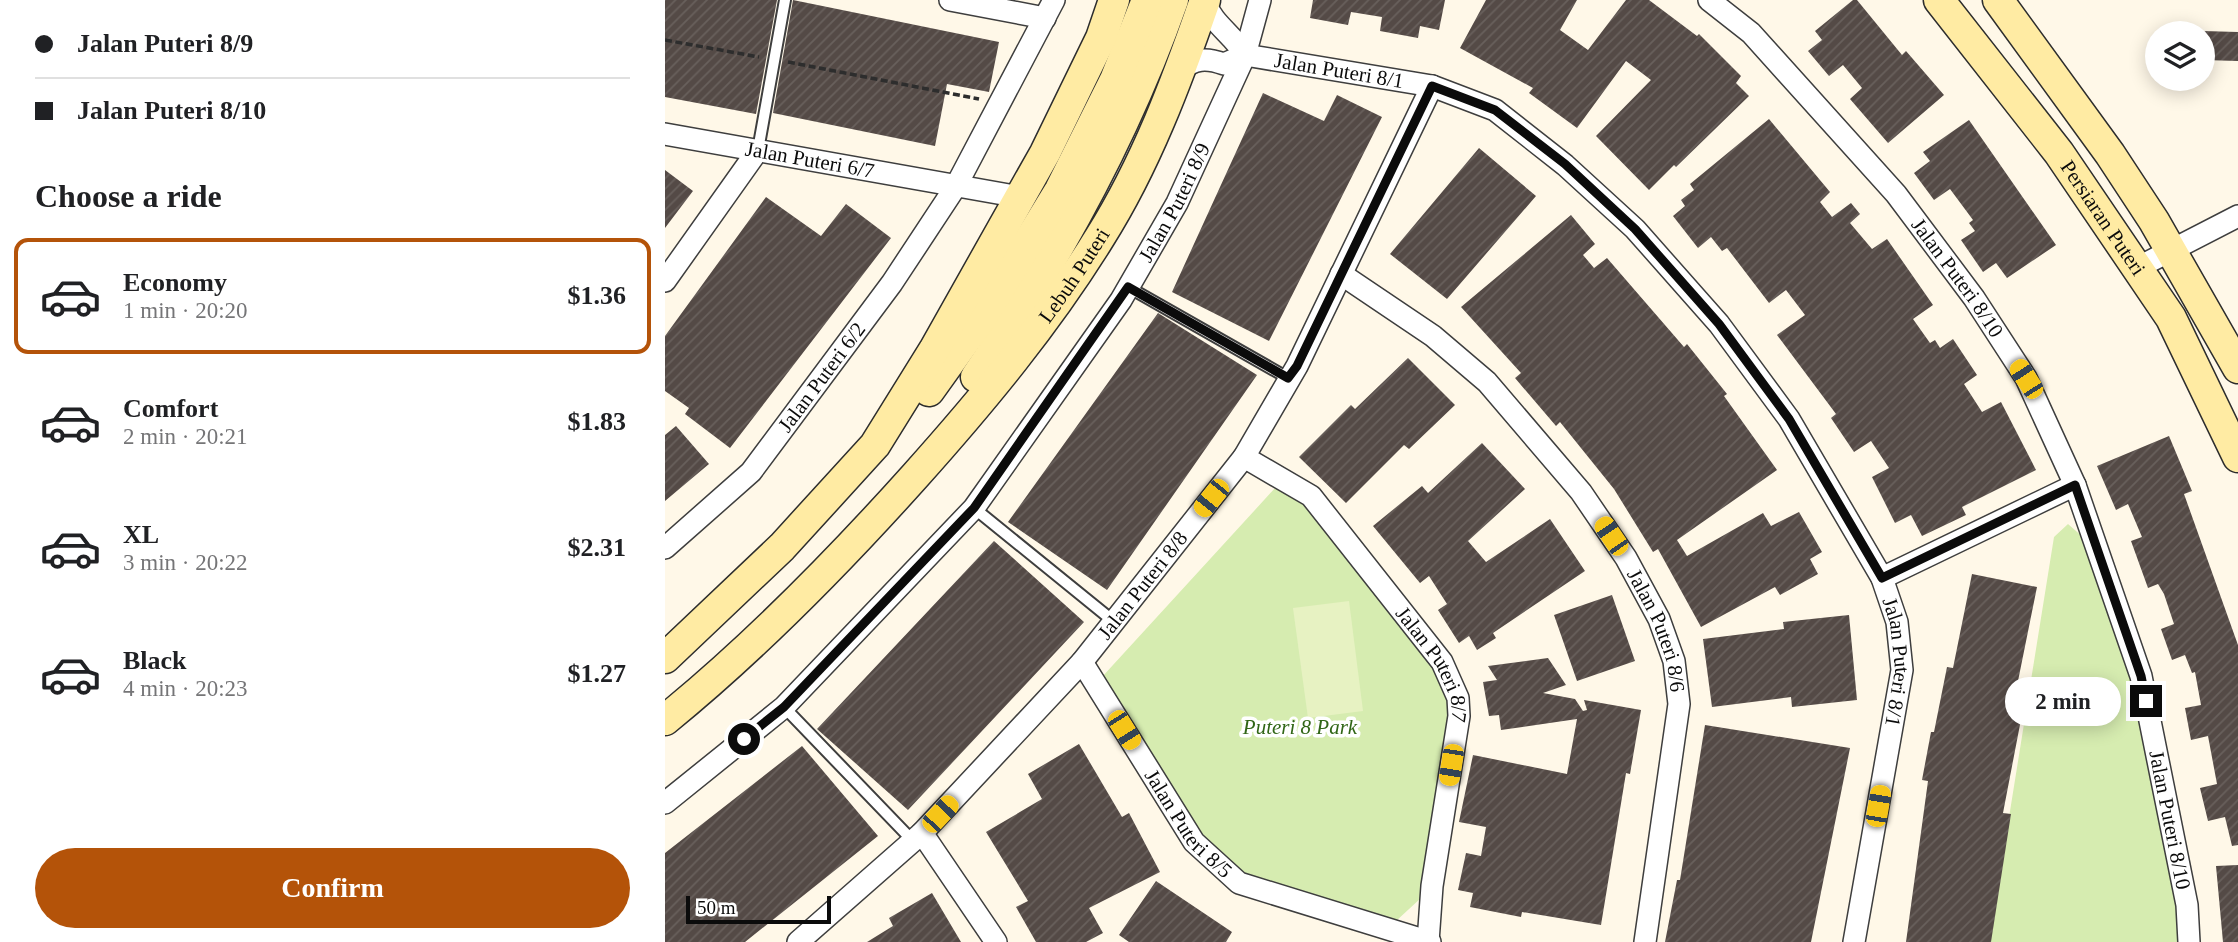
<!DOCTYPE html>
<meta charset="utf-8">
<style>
body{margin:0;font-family:"Times New Roman",serif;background:#f2f2f2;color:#202124;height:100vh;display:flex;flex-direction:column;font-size:26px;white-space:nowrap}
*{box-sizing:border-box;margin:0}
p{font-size:23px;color:#757577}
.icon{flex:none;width:38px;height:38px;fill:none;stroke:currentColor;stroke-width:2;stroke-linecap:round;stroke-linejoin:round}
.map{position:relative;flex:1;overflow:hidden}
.drawer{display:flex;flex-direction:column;background:#fff;width:665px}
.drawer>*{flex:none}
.top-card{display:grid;align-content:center;height:154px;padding:0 35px;background:#fff}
.buttons{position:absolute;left:1480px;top:21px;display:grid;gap:14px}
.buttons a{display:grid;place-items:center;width:70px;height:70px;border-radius:50%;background:#fff;box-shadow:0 4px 18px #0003;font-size:35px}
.scale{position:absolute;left:21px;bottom:18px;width:145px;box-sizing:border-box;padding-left:7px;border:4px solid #0b0b0b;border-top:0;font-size:19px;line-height:24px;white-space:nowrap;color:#0b0b0b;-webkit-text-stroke:5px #fff;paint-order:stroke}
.end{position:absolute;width:32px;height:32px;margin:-16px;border:9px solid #0b0b0b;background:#fff;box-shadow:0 0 0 4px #fff}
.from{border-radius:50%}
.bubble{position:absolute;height:49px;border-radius:24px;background:#fff;box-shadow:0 4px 18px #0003;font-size:23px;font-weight:600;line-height:49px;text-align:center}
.car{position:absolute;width:21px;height:42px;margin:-21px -10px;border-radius:9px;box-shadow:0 0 5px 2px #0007;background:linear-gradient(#f5c518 24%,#345 0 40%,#f5c518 0 76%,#345 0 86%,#f5c518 0)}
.top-card b{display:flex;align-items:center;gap:24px;height:66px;font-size:26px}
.top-card b+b{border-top:2px solid #e0e0e0}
.top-card i{width:18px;height:18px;background:#202124}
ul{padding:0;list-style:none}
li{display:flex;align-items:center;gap:21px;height:116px;margin:0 14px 10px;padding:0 21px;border:4px solid transparent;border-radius:14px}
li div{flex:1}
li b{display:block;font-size:26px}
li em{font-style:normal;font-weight:600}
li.active{border-color:#b45309}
li>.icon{width:63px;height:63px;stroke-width:1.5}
h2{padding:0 35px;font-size:32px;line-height:84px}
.button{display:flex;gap:14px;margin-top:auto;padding:14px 35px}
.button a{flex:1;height:80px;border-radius:42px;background:#b45309;color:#fff;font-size:28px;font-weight:600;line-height:80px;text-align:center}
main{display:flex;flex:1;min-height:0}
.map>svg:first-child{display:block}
.park{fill:#d6ecb0}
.pitch{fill:#e7f2c2}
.building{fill:url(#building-hatch)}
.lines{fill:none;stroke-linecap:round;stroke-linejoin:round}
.lane-casing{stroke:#3e3e3e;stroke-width:14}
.street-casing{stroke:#3e3e3e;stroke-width:24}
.secondary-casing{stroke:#2d2d2d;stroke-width:33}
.path{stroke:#2d2d2d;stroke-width:3.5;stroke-dasharray:7 3.5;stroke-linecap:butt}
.lane{stroke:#fff;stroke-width:10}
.street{stroke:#fff;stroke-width:21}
.secondary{stroke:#ffeba3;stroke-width:30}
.route{stroke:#0b0b0b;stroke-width:9}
.labels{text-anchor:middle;stroke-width:7;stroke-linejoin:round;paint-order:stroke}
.street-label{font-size:21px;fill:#0b0b0b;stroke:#fff}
.park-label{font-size:21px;font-style:italic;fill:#316617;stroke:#fff}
</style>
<main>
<section class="drawer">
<div class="top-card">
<b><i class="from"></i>Jalan Puteri 8/9</b>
<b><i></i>Jalan Puteri 8/10</b>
</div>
<h2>Choose a ride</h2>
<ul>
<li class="active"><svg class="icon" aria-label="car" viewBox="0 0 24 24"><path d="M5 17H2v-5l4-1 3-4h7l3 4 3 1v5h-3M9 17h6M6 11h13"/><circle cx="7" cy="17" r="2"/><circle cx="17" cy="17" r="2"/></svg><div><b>Economy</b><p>1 min · 20:20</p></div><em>$1.36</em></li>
<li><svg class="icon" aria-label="car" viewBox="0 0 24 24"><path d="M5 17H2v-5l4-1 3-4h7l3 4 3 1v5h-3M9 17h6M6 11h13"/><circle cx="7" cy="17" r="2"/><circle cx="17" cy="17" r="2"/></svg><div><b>Comfort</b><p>2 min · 20:21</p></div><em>$1.83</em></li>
<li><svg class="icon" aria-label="car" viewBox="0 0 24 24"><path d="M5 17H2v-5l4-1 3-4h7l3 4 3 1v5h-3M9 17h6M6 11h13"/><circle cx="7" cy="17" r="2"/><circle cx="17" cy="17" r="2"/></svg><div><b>XL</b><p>3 min · 20:22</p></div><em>$2.31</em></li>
<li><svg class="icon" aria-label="car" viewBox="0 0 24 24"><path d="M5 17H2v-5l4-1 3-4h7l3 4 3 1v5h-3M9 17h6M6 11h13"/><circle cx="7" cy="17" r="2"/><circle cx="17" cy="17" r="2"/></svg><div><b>Black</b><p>4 min · 20:23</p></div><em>$1.27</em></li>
</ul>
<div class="button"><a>Confirm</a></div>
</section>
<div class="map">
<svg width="1573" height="942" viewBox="0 0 1573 942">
<defs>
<pattern id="building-hatch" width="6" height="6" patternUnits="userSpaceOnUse" patternTransform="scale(1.75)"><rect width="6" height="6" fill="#544a46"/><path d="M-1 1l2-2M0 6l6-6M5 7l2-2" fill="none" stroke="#68605c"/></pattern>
</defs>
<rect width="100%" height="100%" fill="#fff8e8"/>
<path class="park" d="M611,487L633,495L783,686L787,724L756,898L731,921L578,876L533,833L437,677Z
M1403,524L1427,545L1473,679L1514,907L1517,942H1324L1389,537Z"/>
<path class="pitch" d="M684,601L698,711L643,718L628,608Z"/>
<path class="building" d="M0,0H112L91,114L0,97Z
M128,0L334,42L324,92L282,84L270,146L108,113Z
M648,0H780L774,30L755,26L753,38L715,31L717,17L686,12L683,25L645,18Z
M821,0H912L895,30L923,50L961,0H984L1032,36L1034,34L1076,76L1071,83L1084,96L1011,167L1009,165L984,190L931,136L986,80L961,61L912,128L864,93L868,88L795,48Z
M1188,0H1192L1237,55L1241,51L1279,95L1223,143L1185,99L1197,88L1178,65L1164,76L1143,51L1157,40L1150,31Z
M1538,31L1573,32V61L1538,60Z
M598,93L659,121L672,95L717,117L604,341L507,292Z
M1104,119L1165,192L1155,202L1167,217L1186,203L1195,214L1185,223L1207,249L1222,239L1268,305L1248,319L1265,343L1270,340L1275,348L1288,339L1312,375L1299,384L1317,412L1336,402L1371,470L1297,507L1301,515L1257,536L1246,515L1230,523L1207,477L1224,468L1206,441L1189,452L1166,418L1171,414L1112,335L1140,315L1121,290L1104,303L1062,248L1057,251L1046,237L1033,248L1008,216L1020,206L1016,200L1029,190L1025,184Z
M1304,120L1391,245L1342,278L1331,263L1318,272L1296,240L1310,231L1304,223L1308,220L1285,189L1269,200L1249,173L1265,161L1258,152Z
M814,148L871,196L782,299L725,254Z
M0,170L28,191L0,228Z
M101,197L156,236L181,204L226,238L65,448L20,414L24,408L0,391V336Z
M906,215L930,244L918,255L929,268L942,258L1019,347L1022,344L1062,394L1059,396L1112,470L1012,540L1022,556L1098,513L1106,526L1134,512L1157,552L1145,559L1153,574L1115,595L1110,587L1036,627L993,549L988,552L949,489L895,422L891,426L850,378L856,373L796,307Z
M493,313L592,375L442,590L343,522Z
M743,358L790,405L744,449L739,445L681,503L634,457L686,405L690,409Z
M11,426L44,464L0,501V435Z
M1504,436L1527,491L1519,494L1573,645V845L1567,846L1560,817L1543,821L1535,788L1552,784L1543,736L1526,740L1520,708L1536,705L1530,672L1527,673L1520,655L1507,660L1496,629L1509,624L1499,594L1493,584L1483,588L1466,541L1477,537L1463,504L1451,510L1432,466Z
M817,443L860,489L803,541L821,562L885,519L920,571L828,633L831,638L812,650L804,636L794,643L773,610L782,604L764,576L755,583L708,526L757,486L763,493Z
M329,541L419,622L243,810L152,729Z
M1307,574L1372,587L1353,681L1363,683L1338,813L1346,814L1326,942H1241L1263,781L1257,780L1266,732H1269L1282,667L1288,668Z
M947,595L970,661L912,681L889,615Z
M1184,615L1192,700L1127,707L1126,697L1047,707L1038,639L1119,629L1118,622Z
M883,658L901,685L878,693L910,699L918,711L922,710L919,700L976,710L965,774L961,773L936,925L857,912L856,917L805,907L808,893L793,890L801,853L816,856L821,827L794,822L808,755L902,774L912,719L836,730L834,715L824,716L818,682L832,680L823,666Z
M1040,725L1185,748L1146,942H1000L1012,880H1015Z
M414,744L457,817L464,813L495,872L424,908L438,933L421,942H371L351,907L363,901L321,832L377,799L363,774Z
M137,746L213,836L80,942H0V853Z
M1573,865V942H1558L1551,866Z
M491,881L567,932L561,942H464L454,935Z
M267,893L296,942H202L228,926L224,918Z"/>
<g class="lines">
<defs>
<path id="lane" d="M93,150L120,0
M463,287L623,378
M309,508L447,620
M119,707L248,841"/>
<g id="street">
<path d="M285,0L380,18"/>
<path id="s1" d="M1044,0L1086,33L1231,194L1309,298L1361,378L1410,485L1476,676L1522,905L1524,942"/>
<path d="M540,2C548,25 568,34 580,55"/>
<path id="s2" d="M514,70C530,59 540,57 559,64L580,55L767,86L830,110L900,165L970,229L1054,324L1124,419L1217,578L1232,622L1237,670L1189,942"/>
<path id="s3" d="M0,134L355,197"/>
<path d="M1472,268L1573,216"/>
<path id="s4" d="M676,274L768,336L822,382L916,492L961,558L994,619L1009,661L1014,704L980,942"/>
<path d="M0,281L93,150"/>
<path id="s5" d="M579,457L646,496L777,662L793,698L794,716L767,886L763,942"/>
<path id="s6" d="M0,548L86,472L227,283L291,186L389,0"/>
<path d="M1217,578L1410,485"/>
<path id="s7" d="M417,662L529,842L574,883L765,942"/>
<path id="s8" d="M0,803L119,707L309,508L456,300L512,203L580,55L595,0"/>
<path d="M257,833L331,942"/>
<path id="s9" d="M133,942L257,833L417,662L579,457L632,366L767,86"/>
</g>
<g id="secondary">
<path id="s10" d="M1274,0L1394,153L1506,318L1573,457"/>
<path d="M1333,0L1445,154L1489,221L1573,368"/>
<path d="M311,377C393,258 460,136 508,0"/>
<path d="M264,391L317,317L395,190L450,80L482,0"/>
<path d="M0,658L117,547L210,445L269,350L380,153L436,38L449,0"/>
<path id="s11" d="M0,720C91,646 172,563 250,476C317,401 382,323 435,237C481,164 512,81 540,0"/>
</g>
</defs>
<use href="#lane" class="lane-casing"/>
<use href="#street" class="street-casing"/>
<use href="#secondary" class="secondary-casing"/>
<path class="path" d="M0,40L94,57
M123,62L314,99"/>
<use href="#lane" class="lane"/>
<use href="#street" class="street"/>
<use href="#secondary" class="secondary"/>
</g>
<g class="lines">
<path class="route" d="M79,739L119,707L309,508L463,287L623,378L632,366L767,86L830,110L900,164L970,229L1054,324L1124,419L1217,578L1410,485L1476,676L1481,701"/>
</g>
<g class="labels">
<g class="street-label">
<text dy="7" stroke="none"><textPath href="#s2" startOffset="166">Jalan Puteri 8/1</textPath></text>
<text dy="7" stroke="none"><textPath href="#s3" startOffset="147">Jalan Puteri 6/7</textPath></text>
<text dy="7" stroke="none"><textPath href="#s8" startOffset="794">Jalan Puteri 8/9</textPath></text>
<text dy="7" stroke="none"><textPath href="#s10" startOffset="273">Persiaran Puteri</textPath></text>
<text dy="7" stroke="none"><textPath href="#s11" startOffset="606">Lebuh Puteri</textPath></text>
<text dy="7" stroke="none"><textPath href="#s1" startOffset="374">Jalan Puteri 8/10</textPath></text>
<text dy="7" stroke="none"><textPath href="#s6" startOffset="233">Jalan Puteri 6/2</textPath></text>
<text dy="7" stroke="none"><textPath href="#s9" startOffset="497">Jalan Puteri 8/8</textPath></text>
<text dy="7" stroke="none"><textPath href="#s4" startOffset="486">Jalan Puteri 8/6</textPath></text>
<text dy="7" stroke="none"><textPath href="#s2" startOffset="1027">Jalan Puteri 8/1</textPath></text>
<text dy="7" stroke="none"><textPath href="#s5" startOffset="287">Jalan Puteri 8/7</textPath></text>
<text dy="7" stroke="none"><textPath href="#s1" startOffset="962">Jalan Puteri 8/10</textPath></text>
<text dy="7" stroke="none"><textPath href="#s7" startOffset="194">Jalan Puteri 8/5</textPath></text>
</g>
<g class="park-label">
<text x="635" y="734">Puteri 8 Park</text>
</g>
</g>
</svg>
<div class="buttons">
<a><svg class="icon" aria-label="layers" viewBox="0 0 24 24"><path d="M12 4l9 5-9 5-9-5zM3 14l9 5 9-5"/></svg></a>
</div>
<div class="scale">50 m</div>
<i class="end from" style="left:79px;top:739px"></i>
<i class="end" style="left:1481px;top:701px"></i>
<div class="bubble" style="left:1340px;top:677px;width:116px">2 min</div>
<i class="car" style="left:1361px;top:379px;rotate:327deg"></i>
<i class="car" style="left:546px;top:498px;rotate:219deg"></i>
<i class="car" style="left:946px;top:536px;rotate:326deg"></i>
<i class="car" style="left:459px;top:730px;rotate:148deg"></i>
<i class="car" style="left:786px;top:765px;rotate:189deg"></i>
<i class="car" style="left:1213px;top:806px;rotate:10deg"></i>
<i class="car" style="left:275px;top:814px;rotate:43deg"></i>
</div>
</main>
